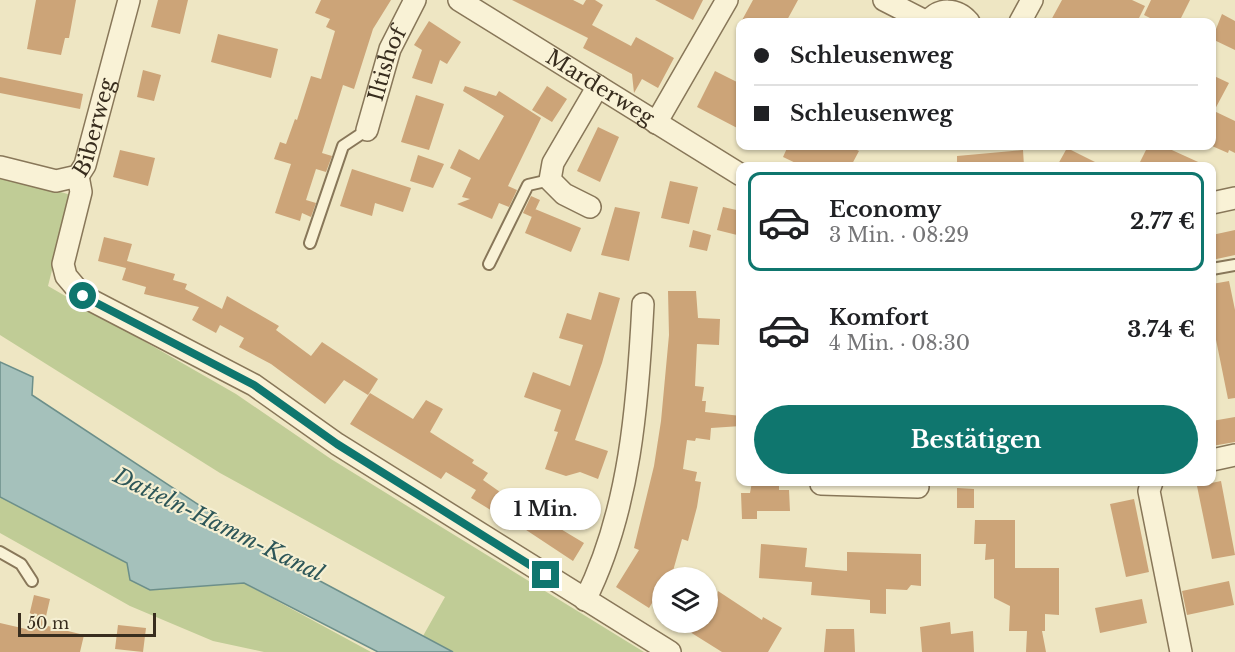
<!DOCTYPE html>
<html lang="de">
<meta charset="utf-8">
<style>
body{margin:0;font-family:"Libre Baskerville",serif;background:#f6f6f6;color:#202124;height:100vh;display:flex;flex-direction:column;font-size:22px;white-space:nowrap}
*{box-sizing:border-box;margin:0}
p{font-size:20px;color:#757577}
.icon{flex:none;width:33px;height:33px;fill:none;stroke:currentColor;stroke-width:2;stroke-linecap:round;stroke-linejoin:round}
.map{position:relative;flex:1;overflow:hidden}
.sheet{position:absolute;left:736px;top:162px;width:480px;height:324px;display:flex;flex-direction:column;background:#fff;border-radius:12px;box-shadow:0 2px 4px #0004}
.sheet>*{flex:none}
.hud{position:absolute;left:736px;top:18px;width:480px;height:132px;border-radius:12px;box-shadow:0 2px 4px #0004;display:grid;align-content:center;height:132px;padding:0 18px;background:#fff}
.buttons{position:absolute;left:652px;top:567px;display:grid;gap:12px}
.buttons a{display:grid;place-items:center;width:66px;height:66px;border-radius:50%;background:#fff;box-shadow:0 2px 4px #0004;font-size:30px}
.scale{position:absolute;left:18px;bottom:15px;width:138px;box-sizing:border-box;padding-left:6px;border:3px solid #382d1e;border-top:0;font-size:16px;line-height:21px;white-space:nowrap;color:#382d1e;-webkit-text-stroke:4px #f5efd2;paint-order:stroke}
.end{position:absolute;width:27px;height:27px;margin:-14px;border:8px solid #0f766e;background:#fff;box-shadow:0 0 0 3px #fff}
.from{border-radius:50%}
.bubble{position:absolute;height:42px;border-radius:21px;background:#fff;box-shadow:0 2px 4px #0004;font-size:20px;font-weight:700;line-height:42px;text-align:center}
.hud b{display:flex;align-items:center;gap:21px;height:57px;font-size:22px}
.hud b+b{border-top:2px solid #e0e0e0}
.hud i{width:15px;height:15px;background:#202124}
ul{padding:10px 0 0;list-style:none}
li{display:flex;align-items:center;gap:18px;height:99px;margin:0 12px 9px;padding:0 6px;border:3px solid transparent;border-radius:12px}
li div{flex:1}
li b{display:block;font-size:22px}
li em{font-style:normal;font-weight:700}
li.active{border-color:#0f766e}
li>.icon{width:54px;height:54px;stroke-width:1.5}
.button{display:flex;gap:12px;margin-top:auto;padding:12px 18px}
.button a{flex:1;height:69px;border-radius:36px;background:#0f766e;color:#fff;font-size:24px;font-weight:700;line-height:69px;text-align:center}
.map>svg:first-child{display:block}
.green{fill:#c0cc96}
.water{fill:#a5c1bb;stroke:#6c8f8a;stroke-width:1.5}
.building{fill:#cca478}
.lines{fill:none;stroke-linecap:round;stroke-linejoin:round}
.lane-casing{stroke:#887759;stroke-width:14}
.street-casing{stroke:#887759;stroke-width:24}
.lane{stroke:#f9f2d6;stroke-width:10}
.street{stroke:#f9f2d6;stroke-width:21}
.route{stroke:#0f766e;stroke-width:8}
.labels{text-anchor:middle;stroke-width:4.5;stroke-linejoin:round;paint-order:stroke}
.street-label{font-size:21px;fill:#382d1e;stroke:#f5efd2}
.water-label{font-size:22px;font-style:italic;fill:#2d5658;stroke:#f5efd2}
</style>
<div class="map">
<svg width="1235" height="652" viewBox="0 0 1235 652">
<rect width="100%" height="100%" fill="#eee6c3"/>
<path class="green" d="M0,174L71,195L48,286L236,394L331,459L644,652H453L423,636L445,597L220,473L0,335Z
M0,497L128,563L150,590L244,583L371,652H264L213,641L130,606L0,533Z"/>
<path class="water" d="M0,362L33,377L32,395L290,565L453,652H378L244,583L150,590L130,580L127,563L0,497Z"/>
<path class="building" d="M36,0H76L69,38H65L61,55L27,49Z
M158,0H188L180,34L151,27Z
M321,0H391L373,29L354,89L343,85L322,153L332,156L326,172L316,169L306,200L316,203L311,217L302,213L300,221L275,213L291,164L274,159L280,142L286,144L295,119L297,120L311,76L321,79L335,31L326,27L330,19L315,13Z
M512,0H573L583,5L586,0H595L603,5L592,25L631,46L636,37L674,58L658,88L642,79L634,93L632,74L583,48L588,38Z
M655,0H703L693,20Z
M753,0H798L786,22H741Z
M1062,0H1132L1145,6L1137,22H1050Z
M1151,0H1190L1179,22H1158L1144,15Z
M1222,14L1235,21V50L1212,39Z
M429,21L461,42L447,64L440,60L432,84L412,78L422,50L414,45Z
M218,34L278,49L271,78L211,62Z
M143,70L161,75L154,101L137,97Z
M715,71L741,84V130L697,107Z
M1212,75L1229,83L1214,111L1235,121V153L1229,150L1228,153L1212,146Z
M0,77L83,94L80,109L0,93Z
M465,86L496,96L499,91L541,118L508,186L517,190L509,207L499,203L492,219L457,204L470,199L462,197L471,178L450,168L459,149L479,160L504,116L463,91Z
M547,86L567,99L552,122L532,110Z
M416,95L444,104L429,150L401,142Z
M598,127L619,137L600,182L577,171Z
M788,146H849L859,151L851,166H802L783,157Z
M1148,146H1163L1207,166H1138Z
M1067,148L1103,166H1057Z
M120,150L155,158L148,186L113,177Z
M1023,150L1024,166H957V156Z
M418,155L444,164L433,188L410,181Z
M352,169L411,188L403,212L375,203L372,216L340,206Z
M670,181L698,187L689,224L661,218Z
M531,196L540,200L532,217L523,213Z
M615,207L640,212L629,261L601,255Z
M723,207L741,211V236L717,230Z
M535,209L581,228L571,252L525,233Z
M693,230L711,235L707,251L689,247Z
M1235,230V255L1212,260V235Z
M104,237L132,244L127,261L175,274L173,280L187,284L185,289L222,309L227,296L279,326L276,330L311,356L322,342L378,379L368,395L344,380L325,404L271,364L239,347L244,338L220,325L216,333L192,320L199,307L144,294L146,287L122,280L126,268L98,261Z
M1229,281L1235,310V398L1228,399L1212,320V284Z
M668,291H696L698,318L720,319L719,345L697,344L695,386L704,387L702,401H706L705,412L741,416V426L711,428L710,440L696,438L695,441L687,440L683,469L697,472L695,481L701,482L697,507L688,541L682,539L671,578H663V585L649,608L616,587L639,550L634,548L654,466L661,421L669,335Z
M599,292L620,298L602,363L575,440L608,451L598,479L580,472L566,476L545,469L558,432L554,431L561,410L524,397L533,372L570,386L583,345L559,338L567,313L591,320Z
M370,393L413,419L426,400L443,409L430,432L474,460L472,463L488,473L483,480L517,504L547,522L551,514L564,521L559,528L584,543L573,561L508,518L507,520L471,498L476,490L446,472L441,479L350,424Z
M1235,417V442L1212,446V421Z
M1221,481L1235,555L1212,559L1197,486Z
M752,482H779V490H789L790,511H757V519H742L741,493H750Z
M957,488L974,489V508H957Z
M1134,499L1149,572L1126,577L1110,504Z
M975,520H1015V568H1059V615L1045,614V631H1042L1046,652H1026L1027,631H1009L1010,606L994,598V559L985,560L986,544H974Z
M761,544L807,548L805,567L847,571V552L921,554V586L911,585L907,590L886,589V614L870,613V600L811,595L812,582L759,578Z
M1229,581L1234,605L1187,615L1182,591Z
M718,591L762,620L763,617L782,628L768,652H722L674,622H708V611L713,615Z
M34,595L50,599L44,625L84,635L80,652H0V623L26,629Z
M1142,599L1147,623L1100,633L1095,608Z
M950,622L951,634L973,631L974,652H922L920,627Z
M118,625L146,628L143,652L115,649Z
M826,629H854L855,652H824Z"/>
<g class="lines">
<defs>
<path id="lane" d="M310,243L343,146L367,130
M489,264L528,185L550,180
M1212,269L1235,265
M0,552L21,564L32,581"/>
<g id="street">
<path id="s1" d="M459,0L741,175"/>
<path d="M884,0L927,22"/>
<path d="M928,22C939,7 957,8 969,22"/>
<path d="M1020,22L1032,0"/>
<path d="M656,123L727,0"/>
<path id="s2" d="M367,130L390,49L415,0"/>
<path id="s3" d="M0,167L56,181L78,176L85,165L129,0"/>
<path d="M78,176L81,192L63,264L66,276L83,296L254,385L337,444L670,652"/>
<path d="M1212,203L1235,198"/>
<path d="M590,207L564,194L550,180L553,163L598,86"/>
<path d="M1212,460L1235,455"/>
<path d="M821,482V484L918,487"/>
<path d="M1152,482L1149,491L1181,652"/>
<path d="M585,600C630,511 638,402 643,304"/>
</g>
</defs>
<use href="#lane" class="lane-casing"/>
<use href="#street" class="street-casing"/>
<use href="#lane" class="lane"/>
<use href="#street" class="street"/>
</g>
<g class="lines">
<path class="route" d="M83,296L254,385L337,444L546,575"/>
</g>
<g class="labels">
<g class="street-label">
<text dy="7" stroke="none"><textPath href="#s2" startOffset="69">Iltishof</textPath></text>
<text dy="7" stroke="none"><textPath href="#s1" startOffset="166">Marderweg</textPath></text>
<text dy="7" stroke="none"><textPath href="#s3" startOffset="132">Biberweg</textPath></text>
</g>
<g class="water-label">
<text transform="translate(219 524) rotate(26)" y="8">Datteln-Hamm-Kanal</text>
</g>
</g>
</svg>
<div class="buttons">
<a><svg class="icon" aria-label="layers" viewBox="0 0 24 24"><path d="M12 4l9 5-9 5-9-5zM3 14l9 5 9-5"/></svg></a>
</div>
<div class="scale">50 m</div>
<i class="end from" style="left:83px;top:296px"></i>
<i class="end" style="left:546px;top:575px"></i>
<div class="bubble" style="left:490px;top:488px;width:111px">1 Min.</div>
<div class="hud">
<b><i class="from"></i>Schleusenweg</b>
<b><i></i>Schleusenweg</b>
</div>
<section class="sheet">
<ul>
<li class="active"><svg class="icon" aria-label="car" viewBox="0 0 24 24"><path d="M5 17H2v-5l4-1 3-4h7l3 4 3 1v5h-3M9 17h6M6 11h13"/><circle cx="7" cy="17" r="2"/><circle cx="17" cy="17" r="2"/></svg><div><b>Economy</b><p>3 Min. · 08:29</p></div><em>2.77 €</em></li>
<li><svg class="icon" aria-label="car" viewBox="0 0 24 24"><path d="M5 17H2v-5l4-1 3-4h7l3 4 3 1v5h-3M9 17h6M6 11h13"/><circle cx="7" cy="17" r="2"/><circle cx="17" cy="17" r="2"/></svg><div><b>Komfort</b><p>4 Min. · 08:30</p></div><em>3.74 €</em></li>
</ul>
<div class="button"><a>Bestätigen</a></div>
</section>
</div>
